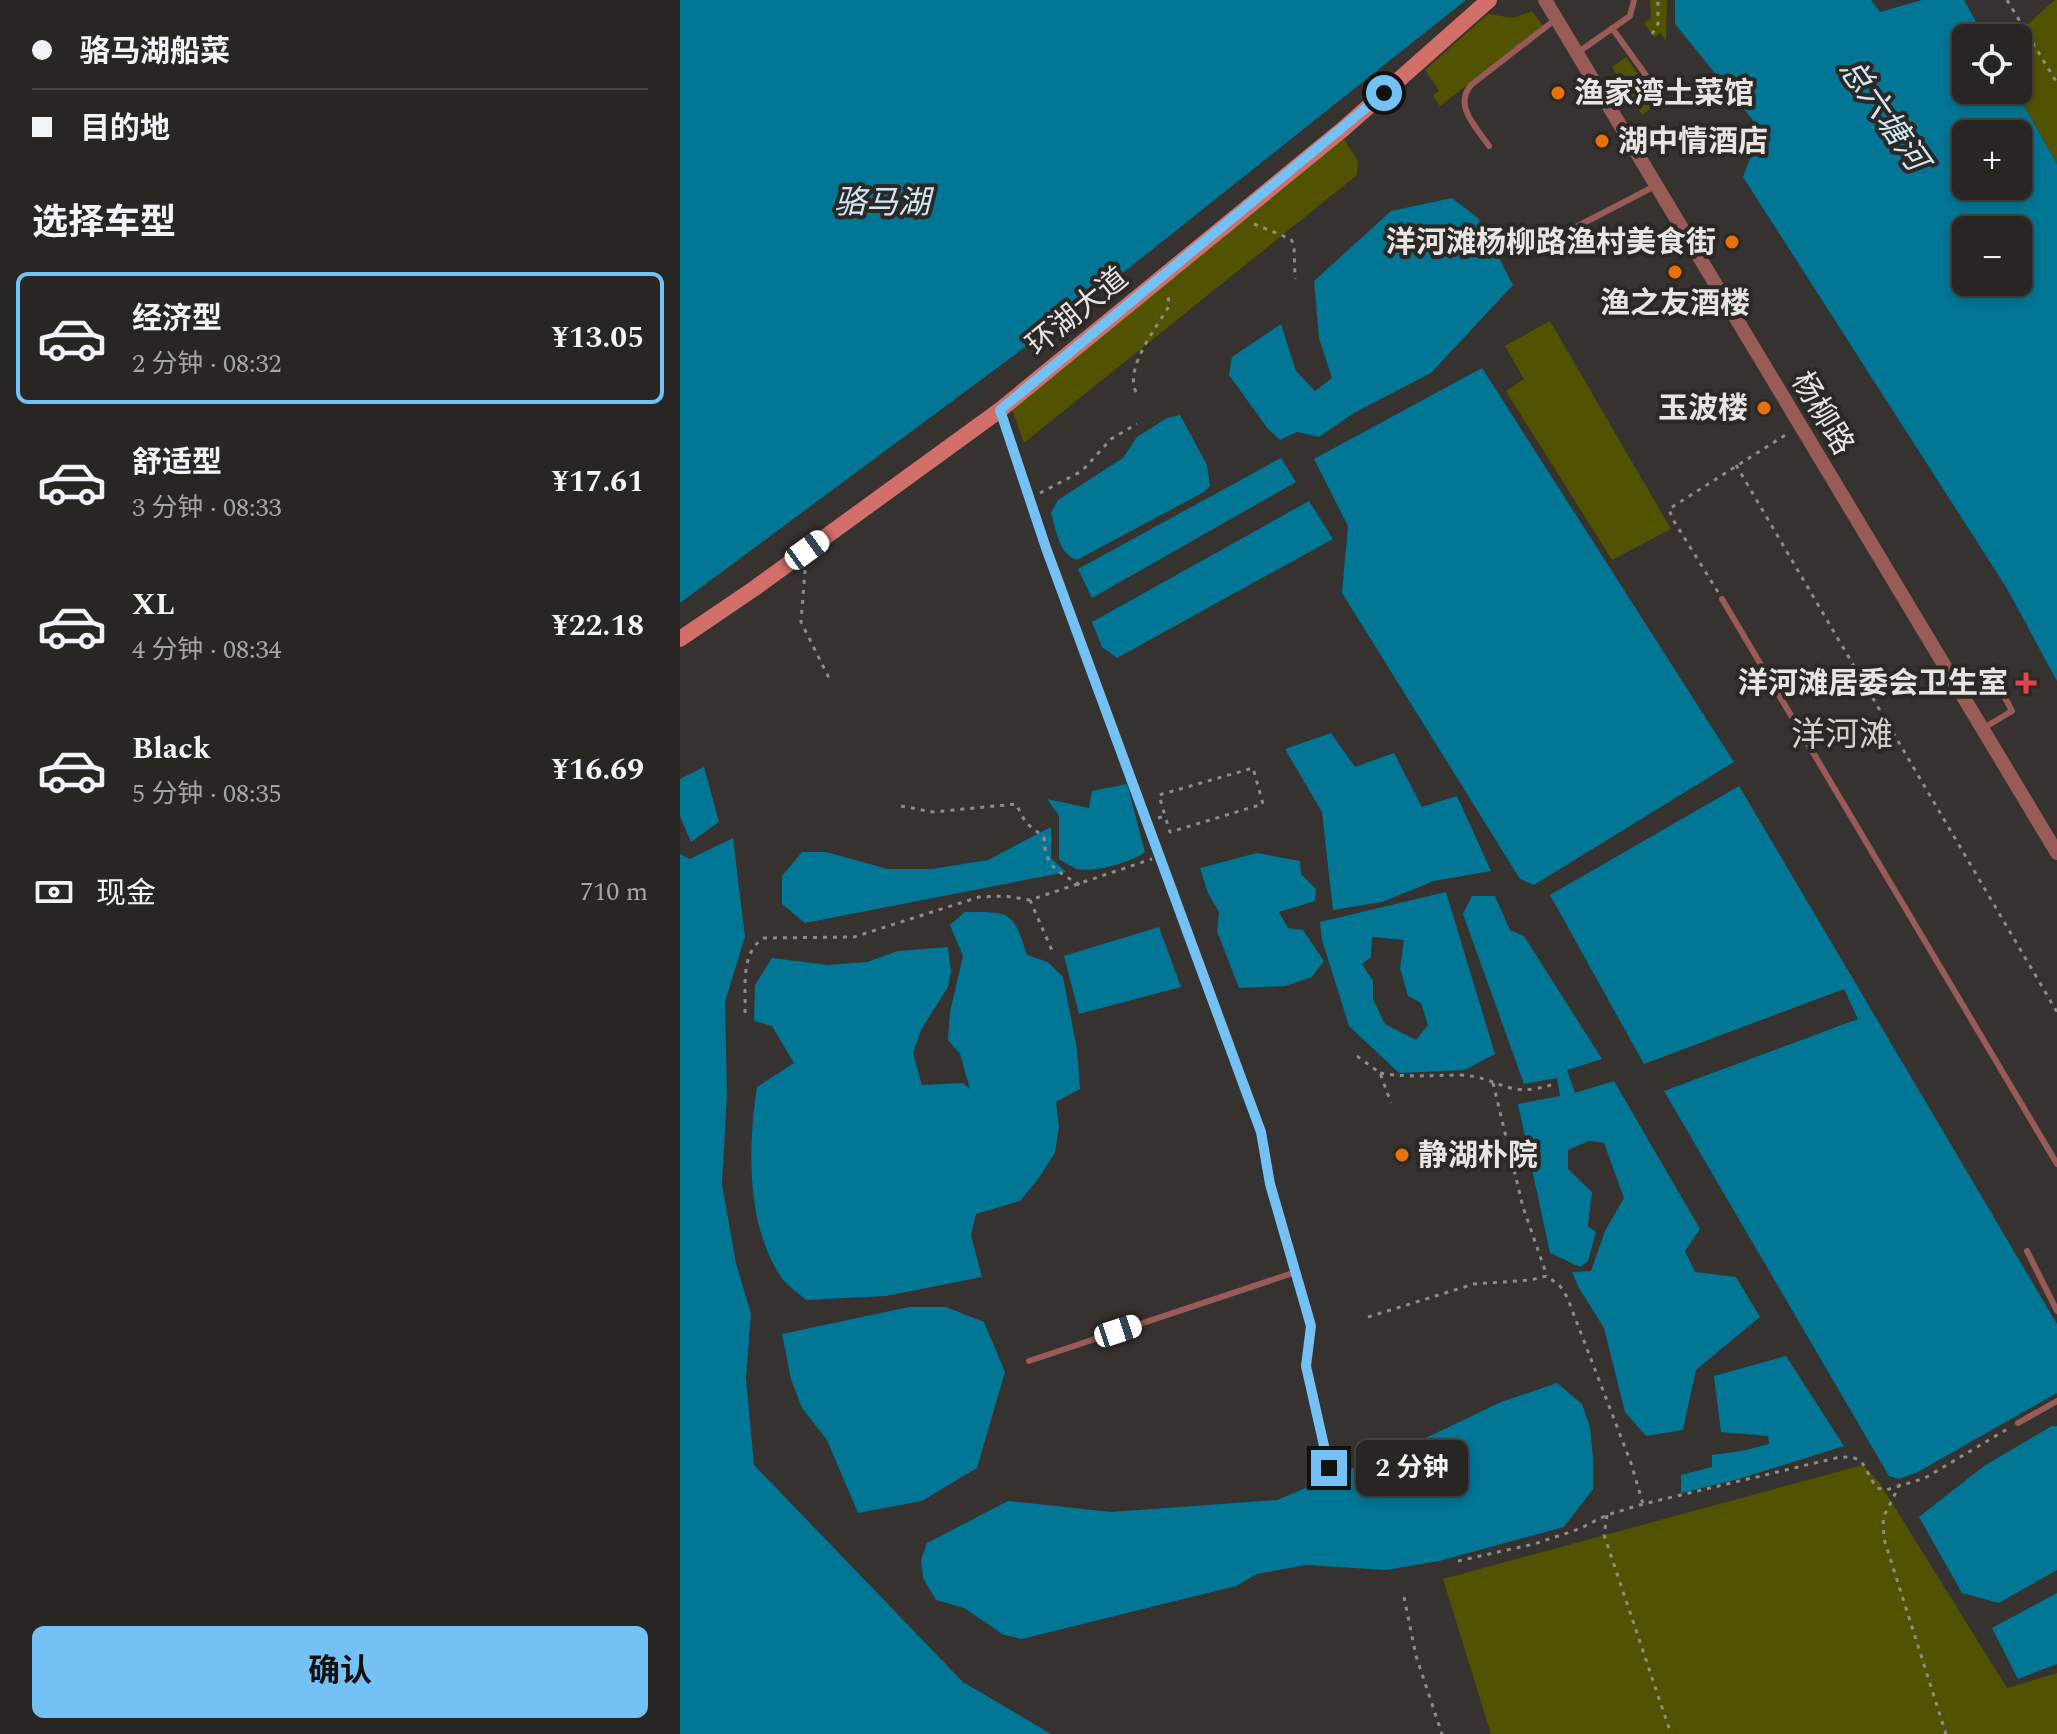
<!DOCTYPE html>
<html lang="zh">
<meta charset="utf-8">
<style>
body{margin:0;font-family:Spectral,"Noto Sans SC",serif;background:#302e2b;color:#f1f3f6;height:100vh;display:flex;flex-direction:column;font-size:30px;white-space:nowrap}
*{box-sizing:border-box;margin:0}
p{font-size:26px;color:#a5a5a6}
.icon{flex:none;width:44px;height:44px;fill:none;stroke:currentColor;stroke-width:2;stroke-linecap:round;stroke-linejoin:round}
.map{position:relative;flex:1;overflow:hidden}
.panel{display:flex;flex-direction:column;background:#282623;width:680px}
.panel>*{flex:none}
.guide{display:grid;align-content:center;height:176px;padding:0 32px;background:#282623}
.tools{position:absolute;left:1272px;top:24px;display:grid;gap:16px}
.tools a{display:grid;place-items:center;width:80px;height:80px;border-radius:12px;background:#282623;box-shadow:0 4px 12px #0003,0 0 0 2px #444341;font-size:40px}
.end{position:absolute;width:36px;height:36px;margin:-18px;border:10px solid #73c1f5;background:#111;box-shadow:0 0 0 4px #111}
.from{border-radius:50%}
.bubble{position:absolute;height:56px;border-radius:12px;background:#282623;box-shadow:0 4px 12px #0003,0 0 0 2px #444341;font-size:26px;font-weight:700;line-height:56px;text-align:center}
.car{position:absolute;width:24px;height:48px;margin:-24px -12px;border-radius:10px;box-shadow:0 0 6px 2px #0007;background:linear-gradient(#fff 24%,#345 0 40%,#fff 0 76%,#345 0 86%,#fff 0)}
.guide b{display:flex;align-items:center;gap:28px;height:76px;font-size:30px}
.guide b+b{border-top:2px solid #444341}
.guide i{width:20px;height:20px;background:#f1f3f6}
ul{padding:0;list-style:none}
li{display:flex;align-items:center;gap:24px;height:132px;margin:0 16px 12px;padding:0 16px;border:4px solid transparent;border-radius:12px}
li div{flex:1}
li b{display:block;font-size:30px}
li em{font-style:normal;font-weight:700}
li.on{border-color:#73c1f5}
li>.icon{width:72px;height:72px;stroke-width:1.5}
h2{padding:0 32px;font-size:36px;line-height:96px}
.pay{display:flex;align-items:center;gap:20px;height:88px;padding:0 32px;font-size:30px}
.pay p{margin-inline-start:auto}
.action{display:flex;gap:16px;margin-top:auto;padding:16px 32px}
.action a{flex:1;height:92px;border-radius:12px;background:#73c1f5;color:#111;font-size:32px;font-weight:700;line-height:92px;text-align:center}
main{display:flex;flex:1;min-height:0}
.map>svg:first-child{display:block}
.green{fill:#525301}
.water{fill:#017695;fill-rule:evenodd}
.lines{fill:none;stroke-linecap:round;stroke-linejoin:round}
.path{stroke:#8e8c89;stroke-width:3;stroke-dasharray:4 6;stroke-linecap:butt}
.service{stroke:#995b56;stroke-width:6}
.tertiary{stroke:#995b56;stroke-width:14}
.secondary{stroke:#d26f69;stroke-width:16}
.route{stroke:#73c1f5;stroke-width:10}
.food-dot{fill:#e8710a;stroke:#2b2825;stroke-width:3}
.health-dot{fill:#e0444e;stroke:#2b2825;stroke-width:3}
.labels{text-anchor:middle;stroke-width:8;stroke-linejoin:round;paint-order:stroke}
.poi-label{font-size:30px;font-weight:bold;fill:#e7e5e3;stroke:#2b2825;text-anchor:start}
.street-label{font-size:30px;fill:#e7e5e3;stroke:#2b2825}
.water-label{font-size:32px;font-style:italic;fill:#cfe9f4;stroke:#2b2825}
.quarter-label{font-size:34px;fill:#d4cfcb;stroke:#2b2825}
</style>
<main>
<section class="panel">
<div class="guide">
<b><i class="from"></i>骆马湖船菜</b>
<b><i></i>目的地</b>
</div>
<h2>选择车型</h2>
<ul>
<li class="on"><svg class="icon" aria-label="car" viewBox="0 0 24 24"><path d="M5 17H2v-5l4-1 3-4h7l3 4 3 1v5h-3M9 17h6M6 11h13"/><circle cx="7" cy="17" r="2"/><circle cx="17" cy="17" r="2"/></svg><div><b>经济型</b><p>2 分钟 · 08:32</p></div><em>¥13.05</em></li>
<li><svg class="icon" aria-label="car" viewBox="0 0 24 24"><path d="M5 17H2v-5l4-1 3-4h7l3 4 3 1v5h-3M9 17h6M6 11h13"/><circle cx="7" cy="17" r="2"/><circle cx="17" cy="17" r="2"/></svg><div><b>舒适型</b><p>3 分钟 · 08:33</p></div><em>¥17.61</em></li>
<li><svg class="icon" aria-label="car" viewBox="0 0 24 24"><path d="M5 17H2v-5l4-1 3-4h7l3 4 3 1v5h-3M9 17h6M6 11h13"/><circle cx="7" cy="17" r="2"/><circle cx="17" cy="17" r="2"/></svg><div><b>XL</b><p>4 分钟 · 08:34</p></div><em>¥22.18</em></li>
<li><svg class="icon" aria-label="car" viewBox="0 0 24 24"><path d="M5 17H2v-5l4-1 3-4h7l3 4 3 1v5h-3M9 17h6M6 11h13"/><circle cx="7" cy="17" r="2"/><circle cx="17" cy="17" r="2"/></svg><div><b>Black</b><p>5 分钟 · 08:35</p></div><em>¥16.69</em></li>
</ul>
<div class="pay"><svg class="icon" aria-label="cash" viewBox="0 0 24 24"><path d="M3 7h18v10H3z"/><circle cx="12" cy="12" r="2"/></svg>现金<p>710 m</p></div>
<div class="action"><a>确认</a></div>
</section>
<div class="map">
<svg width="1377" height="1734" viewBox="0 0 1377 1734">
<rect width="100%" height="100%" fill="#35322f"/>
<path class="green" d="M970,0H987L986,41L980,33L974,37L964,23L971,18Z
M1375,0H1377V164L1335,90H1338V38H1332Z
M852,11L863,26L760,106L753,95L759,91L745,70L808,14L833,18Z
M946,57L978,103L962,115L932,67Z
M664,139L678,161L677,175L344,443L332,410Z
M870,321L991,529L932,560L826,391L844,379L825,346Z
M1183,1465L1199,1482L1327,1688L1377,1673V1734H811L763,1579Z"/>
<path class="water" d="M0,0H786L410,299L0,603Z
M995,0H1191L1200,12L1242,0H1284L1305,38H1286V90H1335L1377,164V681L1326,587L1063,177L1081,130L995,24ZM1286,134H1338V186H1286ZM1286,230H1338V282H1286Z
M772,198L798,218L833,285L751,373L674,413L639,437L617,432L600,440L588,429L549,375L552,357L601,324L616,371L635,391L652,378L639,338L634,281L711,211Z
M802,368L1054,762L854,885L840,879L662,593L668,526L634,459Z
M500,415L527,465L530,486L524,492L397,560C379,555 376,529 371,513L378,500L443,458L457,437L487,418Z
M601,458L616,482L412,598L398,569Z
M629,501L653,539L437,658L422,647L412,622Z
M651,733L675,767L714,753L742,807L777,796L811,871L754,881L702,902L653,910L642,812L605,749Z
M24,767L39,822L11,842L0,816V779Z
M447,784L465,852C453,862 413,873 397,869C391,867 384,862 379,859V816L367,799L409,808L412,791Z
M1059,786L1377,1324V1393L1238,1472L1219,1479L1209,1476L984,1091L1178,1019L1164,989L964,1064L870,895Z
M371,827V858L386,872L125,923L102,904V876L122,852H146L208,869H252L308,860Z
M53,838L65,937L45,1002L47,1094L42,1184L56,1263L71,1314L66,1378L74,1465L283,1682L371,1734H0V854L10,859Z
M577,853L620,861L621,874L636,889L635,901L599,912L608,928L623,930L644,961L632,977L605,986L559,988L537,931L539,912L528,893L520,868Z
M766,892L815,1054L785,1070L719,1073L669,1026L642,940L640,922ZM692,937L724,940L720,968L728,996L741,1003L748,1025L736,1040L705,1024L693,999V981L682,964L691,957Z
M792,896H815L830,930L844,936L922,1059L887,1070L895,1093L934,1081L1020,1229L1005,1251L1015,1272L1056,1277L1080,1317L1016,1370L1003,1430L966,1436L945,1412L924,1328L899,1288L892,1272L911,1271L925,1231L944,1198L924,1143L909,1141L888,1150V1169L912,1192L908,1226L916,1232L908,1261L900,1267L870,1253L838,1104L880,1096L877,1078L844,1084L783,914Z
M285,912C330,912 333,910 347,955L368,962L383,977L397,1049L400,1089L376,1102L379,1127L375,1153L358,1179L340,1201L296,1214L291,1235L302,1277L206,1296L126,1300C117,1292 105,1284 99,1274C66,1221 68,1147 77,1087L114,1063L92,1026L74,1021L75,985L92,958L148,965L187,962L218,951L268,947L271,971L268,987L241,1030L233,1053L242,1085L283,1083L290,1089L280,1054L268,1040L270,1012L283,956L270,925Z
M479,927L501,987L399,1014L384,956Z
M229,1307H266L304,1322L325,1372L297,1468L242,1501L178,1513L147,1440L122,1408L111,1379L102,1334Z
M1106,1356L1164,1446L1059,1479L1001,1493V1475L1032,1467V1455L1062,1451L1089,1444L1088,1436L1041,1432L1034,1376Z
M877,1383L902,1404L910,1427L913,1458V1489L884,1527L759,1561L706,1570L626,1565L577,1574L556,1586L342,1639L324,1635L284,1608L256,1600L243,1578L241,1560L247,1543L328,1501L431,1512L597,1500L752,1435L821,1402Z
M1372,1426H1377V1570L1319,1603L1282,1593L1239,1517L1304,1466Z
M1377,1593V1664L1338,1679L1312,1628Z"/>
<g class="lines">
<path class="path" d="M1327,0L1377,83
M972,34L978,24V0
M574,224L611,239L614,245L615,279
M456,392C444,368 477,327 489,306L488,294
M1056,465L1377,1012
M360,493L402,471L431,439L457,424
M125,570L121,622L151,682
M1038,592L992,518L989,509L1110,432
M221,806L253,812L336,804L346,823L364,837C365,867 376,870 400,885
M478,818L485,816L479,795L573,768L583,804L490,832L485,816
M350,900L374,955
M65,1013C66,988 60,952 84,938L174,937L299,897L325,896L350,900L472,859
M677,1056L700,1073L711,1103
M700,1073C728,1078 753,1075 781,1075C820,1077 826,1099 871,1085
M813,1083L843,1207L867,1276
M688,1317L794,1284L850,1280L867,1276L880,1286L887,1297L951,1463L963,1504
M1220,1484L1203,1518L1204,1539L1266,1734
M927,1515L924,1535L991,1734
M778,1561L854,1544L899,1529L927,1515L963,1504L1156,1458C1187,1453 1182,1468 1197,1488L1206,1490L1245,1478L1329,1428
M724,1597L736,1656L762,1734"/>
<path class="service" d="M932,28L983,99
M897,53L950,16L954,0
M809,146C797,128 773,106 791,85L876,19
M871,240L975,186
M321,414L357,522L581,1132L590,1184L631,1326L626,1366L649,1468
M1042,599L1377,1164
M1302,729L1332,711L1310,670
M1347,1251L1377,1311
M349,1361L616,1272
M1338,1423L1377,1401"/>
<path class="tertiary" d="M865,0L1377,853"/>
<path class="secondary" d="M0,639L75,588L320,410L662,130L809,0"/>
</g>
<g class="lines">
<path class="route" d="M649,1468L626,1366L631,1326L590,1184L581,1132L366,548L320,410L704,93"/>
</g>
<g class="food-dot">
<circle cx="878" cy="93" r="8"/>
<circle cx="922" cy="141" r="8"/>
<circle cx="1052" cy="242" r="8"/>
<circle cx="995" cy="272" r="8"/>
<circle cx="1084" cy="408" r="8"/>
<circle cx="722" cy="1155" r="8"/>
</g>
<path class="health-dot" d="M1342 671h8v8h8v8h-8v8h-8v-8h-8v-8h8z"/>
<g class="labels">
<g class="poi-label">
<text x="894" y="103">渔家湾土菜馆</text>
<text x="938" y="151">湖中情酒店</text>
<text x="1036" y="252" text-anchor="end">洋河滩杨柳路渔村美食街</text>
<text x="995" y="313" text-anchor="middle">渔之友酒楼</text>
<text x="1068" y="418" text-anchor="end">玉波楼</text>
<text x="1328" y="693" text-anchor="end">洋河滩居委会卫生室</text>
<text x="738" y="1165">静湖朴院</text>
</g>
<g class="street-label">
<text transform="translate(397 311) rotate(-39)" y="10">环湖大道</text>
<text transform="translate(1143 413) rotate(59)" y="10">杨柳路</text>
</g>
<g class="water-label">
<text transform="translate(1204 114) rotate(55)" y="11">总六塘河</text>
<text x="202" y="213">骆马湖</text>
</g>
<g class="quarter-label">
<text x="1162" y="746">洋河滩</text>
</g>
</g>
</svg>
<div class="tools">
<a><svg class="icon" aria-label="locate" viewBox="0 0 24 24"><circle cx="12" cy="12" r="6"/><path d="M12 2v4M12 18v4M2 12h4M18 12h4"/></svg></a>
<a>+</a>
<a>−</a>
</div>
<i class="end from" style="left:704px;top:93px"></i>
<i class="end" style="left:649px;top:1468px"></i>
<div class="bubble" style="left:676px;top:1440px;width:112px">2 分钟</div>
<i class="car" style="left:127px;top:550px;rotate:54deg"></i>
<i class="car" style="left:438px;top:1331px;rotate:72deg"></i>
</div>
</main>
